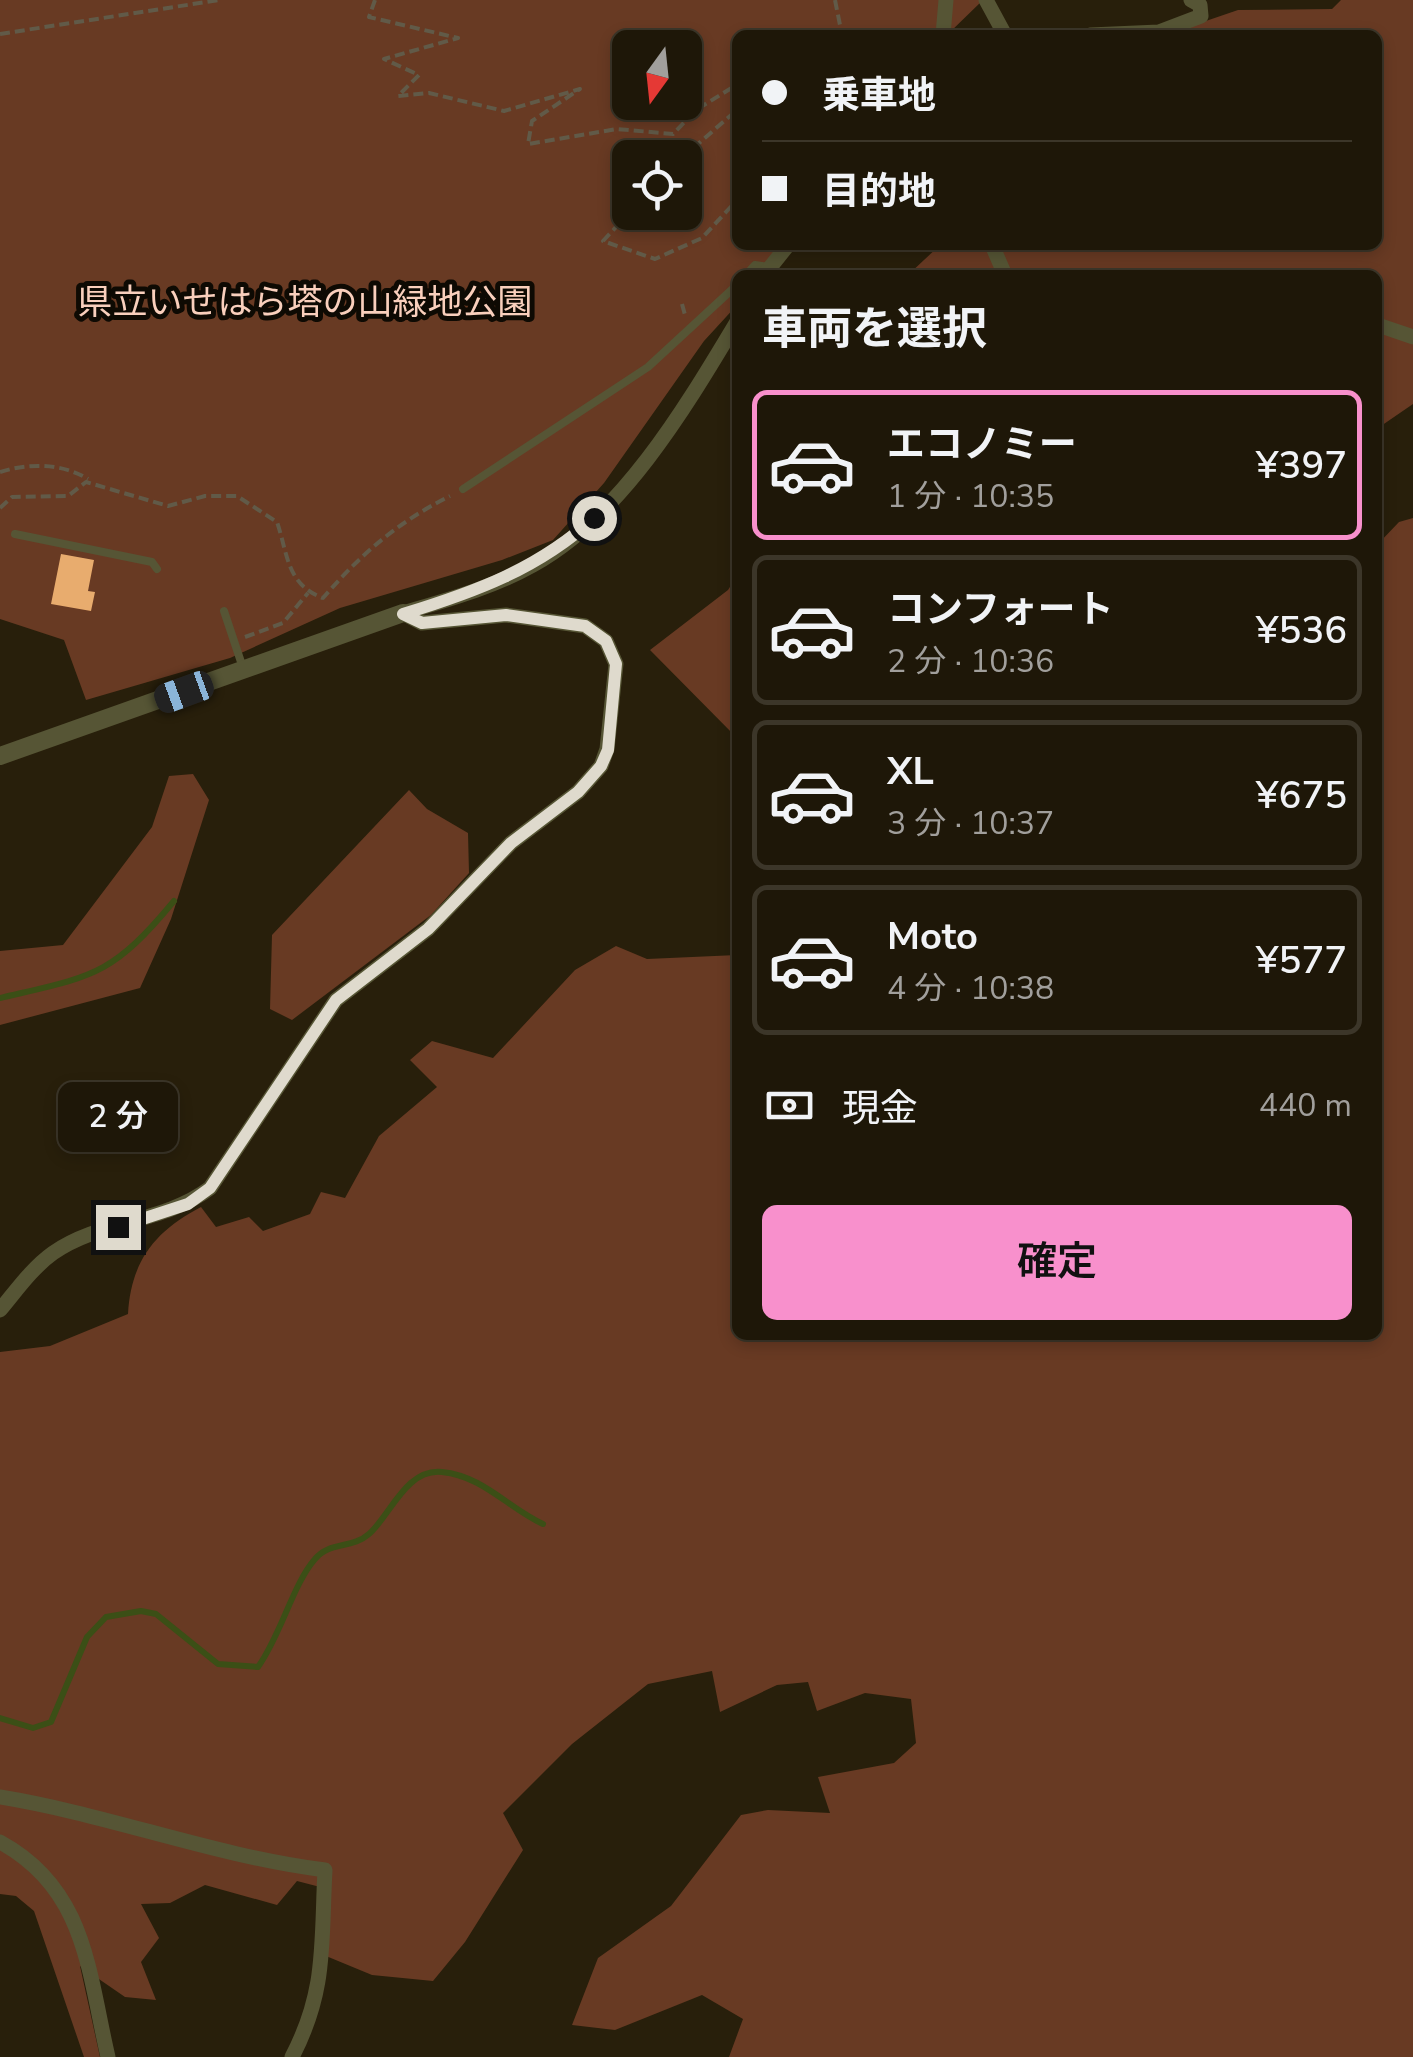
<!DOCTYPE html>
<html lang="ja">
<meta charset="utf-8">
<style>
body{margin:0;font-family:"Nunito Sans","Noto Sans JP",sans-serif;background:#2b2416;color:#f1f3f6;height:100vh;display:flex;flex-direction:column;font-size:38px;white-space:nowrap}
*{box-sizing:border-box;margin:0}
p{font-size:32px;color:#a19f9c}
.icon{flex:none;width:55px;height:55px;fill:none;stroke:currentColor;stroke-width:2;stroke-linecap:round;stroke-linejoin:round}
.map{position:relative;flex:1;overflow:hidden}
.panel{position:absolute;left:732px;top:270px;width:650px;height:1070px;display:flex;flex-direction:column;background:#1e1708;border-radius:15px;box-shadow:0 5px 15px #0003,0 0 0 2px #3c3629}
.panel>*{flex:none}
.top-card{position:absolute;left:732px;top:30px;width:650px;height:220px;border-radius:15px;box-shadow:0 5px 15px #0003,0 0 0 2px #3c3629;display:grid;align-content:center;height:220px;padding:0 30px;background:#1e1708}
.needle{width:65px;rotate:195deg}
.buttons{position:absolute;left:612px;top:30px;display:grid;gap:20px}
.buttons a{display:grid;place-items:center;width:90px;height:90px;border-radius:15px;background:#1e1708;box-shadow:0 5px 15px #0003,0 0 0 2px #3c3629;font-size:50px}
.end{position:absolute;width:45px;height:45px;margin:-22px;border:12px solid #dfdacd;background:#111;box-shadow:0 0 0 5px #111}
.from{border-radius:50%}
.bubble{position:absolute;height:70px;border-radius:15px;background:#1e1708;box-shadow:0 5px 15px #0003,0 0 0 2px #3c3629;font-size:32px;font-weight:600;line-height:70px;text-align:center}
.car{position:absolute;width:30px;height:60px;margin:-30px -15px;border-radius:12px;box-shadow:0 0 8px 2px #0007;background:linear-gradient(#222 24%,#8ab4d8 0 40%,#222 0 76%,#8ab4d8 0 86%,#222 0)}
.top-card b{display:flex;align-items:center;gap:35px;height:95px;font-size:38px}
.top-card b+b{border-top:2px solid #3c3629}
.top-card i{width:25px;height:25px;background:#f1f3f6}
ul{padding:0;list-style:none}
li{display:flex;align-items:center;gap:30px;height:150px;margin:0 20px 15px;padding:0 10px;border:5px solid #3c3629;border-radius:15px}
li div{flex:1}
li b{display:block;font-size:38px}
li em{font-style:normal;font-weight:600}
li.selected{border-color:#f890cc}
li>.icon{width:90px;height:90px;stroke-width:1.5}
h2{padding:0 30px;font-size:45px;line-height:120px}
.pay{display:flex;align-items:center;gap:25px;height:110px;padding:0 30px;font-size:38px}
.pay p{margin-inline-start:auto}
.cta{display:flex;gap:20px;margin-top:auto;padding:20px 30px}
.cta a{flex:1;height:115px;border-radius:15px;background:#f890cc;color:#111;font-size:40px;font-weight:600;line-height:115px;text-align:center}
.map>svg:first-child{display:block}
.green{fill:#683a23;fill-rule:evenodd}
.lines{fill:none;stroke-linecap:round;stroke-linejoin:round}
.stream{stroke:#3b4f16;stroke-width:6}
.building{fill:#e8ac6e}
.path{stroke:#615a48;stroke-width:4;stroke-dasharray:10 5;stroke-linecap:butt}
.service{stroke:#565535;stroke-width:8}
.minor{stroke:#565535;stroke-width:15}
.tertiary{stroke:#565535;stroke-width:18}
.route{stroke:#dfdacd;stroke-width:12}
.labels{text-anchor:middle;stroke-width:10;stroke-linejoin:round;paint-order:stroke}
.park-label{font-size:35px;fill:#f9cfbc;stroke:#0e0a03}
</style>
<div class="map">
<svg width="1413" height="2057" viewBox="0 0 1413 2057">
<rect width="100%" height="100%" fill="#281f0b"/>
<path class="green" d="M0,0H983L947,35H738V245H793L765,275H738L737,305L704,341L604,483L553,540L502,560L340,608L230,658L86,700L64,640L0,619ZM630,48H685V102H630ZM630,158H685V212H630Z
M1341,0H1413V404L1378,428V275H908L940,245H1378V35H1165L1238,10L1332,9Z
M1413,518V2057H729L743,2019L702,1995L615,2030L572,2025L598,1958L671,1906L741,1815L768,1810L830,1813L818,1777L894,1763L916,1743L911,1699L865,1693L817,1711L808,1682L777,1685L720,1712L712,1671L648,1684L572,1744L503,1813L523,1850L465,1942L433,1981L372,1975L326,1956L324,1888L297,1881L277,1905L205,1885L170,1903L141,1904L159,1938L141,1962L156,2000L125,1997L80,1966L100,2057H84L34,1911L16,1896L0,1894V1352L50,1346L128,1314C131,1261 155,1231 201,1207L216,1227L249,1217L263,1231L310,1214L321,1192L345,1198L379,1136L437,1087L410,1060L432,1041L493,1058L575,970L616,946L647,959L737,955L738,1335H1378V544L1399,522Z
M737,576V738L650,650L728,590Z
M193,774L209,800L171,919L140,988L0,1025V951L63,945L152,827L169,776Z
M409,790L427,809L468,833L469,873L431,915L292,1020L270,1009L272,935Z"/>
<g class="lines">
<path class="stream" d="M0,998C93,976 111,977 174,901
M0,1718L33,1728L51,1722L87,1637L106,1617L141,1611L156,1614L218,1664L258,1667C281,1635 293,1584 315,1559C330,1541 352,1549 369,1534C390,1516 406,1468 442,1472C483,1476 508,1508 543,1524"/>
</g>
<path class="building" d="M61,554L94,560L88,591L95,592L91,611L51,604Z"/>
<g class="lines">
<path class="path" d="M375,0L369,17L458,38L384,59L419,75L398,96L429,93L504,111L580,89L532,121L528,144L617,129L673,134L696,110L738,84
M835,0L842,35
M0,34L219,0
M682,158L738,109
M630,212L603,241L655,259L702,238L738,199
M682,304L685,315
M0,472C29,463 62,463 88,479
M0,508L12,497L68,496L86,482L168,506L205,496H237L277,522C288,554 286,584 323,598C361,554 398,522 450,496
M245,637L283,623L308,593"/>
<path class="service" d="M746,275L755,265L769,267
M463,489L648,367L738,284
M15,534L152,562L157,569
M224,611L243,668"/>
<path class="minor" d="M986,0L1005,35
M943,35L946,0
M1090,35L1159,32L1201,16L1200,5L1191,0
M992,245L1005,275
M764,275L788,245
M1378,325L1413,337
M403,613C447,600 492,588 533,565C622,516 687,405 738,320
M0,1310C16,1291 32,1268 53,1253C100,1220 164,1223 210,1188L336,1000L428,929L511,843L578,792L601,766L607,749L616,664L606,641L585,626L506,615L422,623L403,613
M0,1797C110,1815 214,1856 325,1870C321,1943 327,1990 292,2057
M0,1842C86,1889 88,1971 108,2057"/>
<path class="tertiary" d="M0,756L403,613"/>
</g>
<g class="lines">
<path class="route" d="M118,1227L188,1204L210,1188L336,1000L428,929L511,843L578,792L601,766L608,750L616,664L606,641L585,626L506,615L422,623L403,614C475,592 538,569 594,518"/>
</g>
<g class="labels">
<g class="park-label">
<text x="305" y="314">県立いせはら塔の山緑地公園</text>
</g>
</g>
</svg>
<div class="buttons">
<a><svg class="needle" viewBox="-14 -14 28 28"><path d="M0-13l5 13h-10z" fill="#e53935"/><path d="M0 13l5-13h-10z" fill="#a19f9c"/></svg></a>
<a><svg class="icon" aria-label="locate" viewBox="0 0 24 24"><circle cx="12" cy="12" r="6"/><path d="M12 2v4M12 18v4M2 12h4M18 12h4"/></svg></a>
</div>
<i class="end from" style="left:594px;top:518px"></i>
<i class="end" style="left:118px;top:1227px"></i>
<div class="bubble" style="left:58px;top:1082px;width:120px">2 分</div>
<i class="car" style="left:184px;top:692px;rotate:250deg"></i>
<div class="top-card">
<b><i class="from"></i>乗車地</b>
<b><i></i>目的地</b>
</div>
<section class="panel">
<h2>車両を選択</h2>
<ul>
<li class="selected"><svg class="icon" aria-label="car" viewBox="0 0 24 24"><path d="M5 17H2v-5l4-1 3-4h7l3 4 3 1v5h-3M9 17h6M6 11h13"/><circle cx="7" cy="17" r="2"/><circle cx="17" cy="17" r="2"/></svg><div><b>エコノミー</b><p>1 分 · 10:35</p></div><em>¥397</em></li>
<li><svg class="icon" aria-label="car" viewBox="0 0 24 24"><path d="M5 17H2v-5l4-1 3-4h7l3 4 3 1v5h-3M9 17h6M6 11h13"/><circle cx="7" cy="17" r="2"/><circle cx="17" cy="17" r="2"/></svg><div><b>コンフォート</b><p>2 分 · 10:36</p></div><em>¥536</em></li>
<li><svg class="icon" aria-label="car" viewBox="0 0 24 24"><path d="M5 17H2v-5l4-1 3-4h7l3 4 3 1v5h-3M9 17h6M6 11h13"/><circle cx="7" cy="17" r="2"/><circle cx="17" cy="17" r="2"/></svg><div><b>XL</b><p>3 分 · 10:37</p></div><em>¥675</em></li>
<li><svg class="icon" aria-label="car" viewBox="0 0 24 24"><path d="M5 17H2v-5l4-1 3-4h7l3 4 3 1v5h-3M9 17h6M6 11h13"/><circle cx="7" cy="17" r="2"/><circle cx="17" cy="17" r="2"/></svg><div><b>Moto</b><p>4 分 · 10:38</p></div><em>¥577</em></li>
</ul>
<div class="pay"><svg class="icon" aria-label="cash" viewBox="0 0 24 24"><path d="M3 7h18v10H3z"/><circle cx="12" cy="12" r="2"/></svg>現金<p>440 m</p></div>
<div class="cta"><a>確定</a></div>
</section>
</div>
